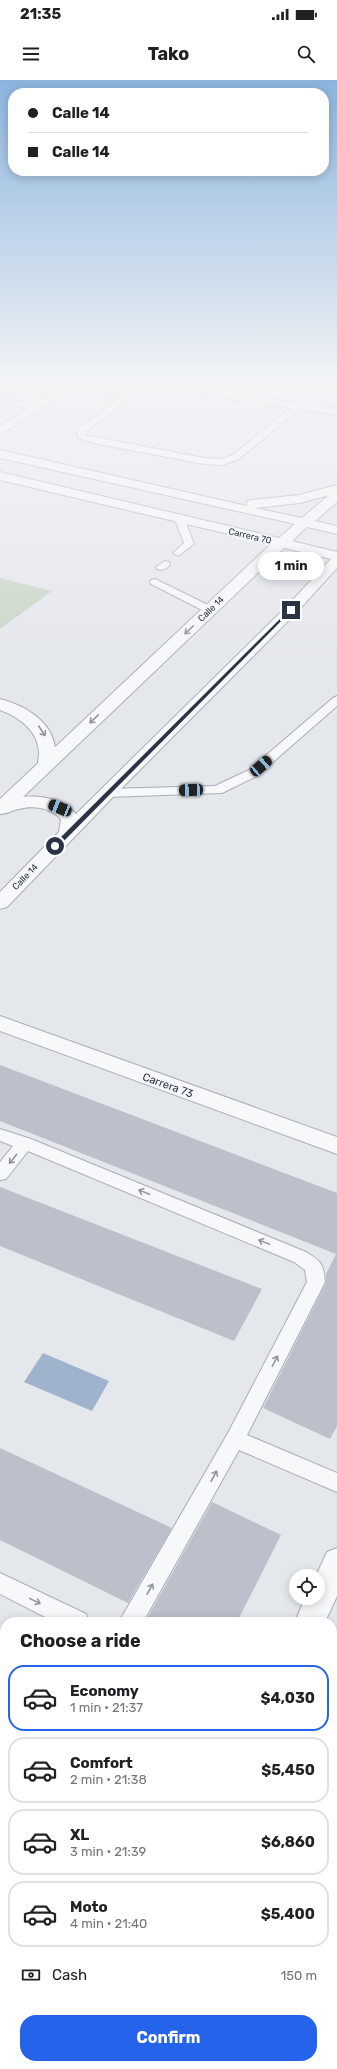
<!DOCTYPE html>
<meta charset="utf-8">
<style>
body{margin:0;font-family:Rubik,sans-serif;background:#f2f2f2;color:#202124;height:100vh;display:flex;flex-direction:column;font-size:15px;white-space:nowrap}
*{box-sizing:border-box;margin:0}
p{font-size:13px;color:#757577}
.icon{flex:none;width:22px;height:22px;fill:none;stroke:currentColor;stroke-width:2;stroke-linecap:round;stroke-linejoin:round}
.map{position:relative;flex:1;overflow:hidden}
.panel{position:absolute;left:0px;top:1537px;width:337px;height:452px;display:flex;flex-direction:column;background:#fff;border-radius:16px 16px 0 0;box-shadow:0 2px 10px #0003}
.panel>*{flex:none}
.banner{position:absolute;left:8px;top:8px;width:321px;height:88px;border-radius:16px;box-shadow:0 2px 10px #0003;display:grid;align-content:center;height:88px;padding:0 20px;background:#fff}
.buttons{position:absolute;left:289px;top:1489px;display:grid;gap:8px}
.buttons a{display:grid;place-items:center;width:36px;height:36px;border-radius:50%;background:#fff;box-shadow:0 2px 10px #0003;font-size:20px}
.end{position:absolute;width:18px;height:18px;margin:-9px;border:5px solid #2b3445;background:#fff;box-shadow:0 0 0 2px #fff}
.from{border-radius:50%}
.bubble{position:absolute;height:28px;border-radius:14px;background:#fff;box-shadow:0 2px 10px #0003;font-size:13px;font-weight:700;line-height:28px;text-align:center}
.car{position:absolute;width:12px;height:24px;margin:-12px -6px;border-radius:5px;box-shadow:0 0 3px 1px #0007;background:linear-gradient(#222 24%,#8ab4d8 0 40%,#222 0 76%,#8ab4d8 0 86%,#222 0)}
.banner b{display:flex;align-items:center;gap:14px;height:38px;font-size:15px}
.banner b+b{border-top:1px solid #e0e0e0}
.banner i{width:10px;height:10px;background:#202124}
ul{padding:0;list-style:none}
li{display:flex;align-items:center;gap:12px;height:66px;margin:0 8px 6px;padding:0 12px;border:2px solid #e0e0e0;border-radius:16px}
li div{flex:1}
li b{display:block;font-size:15px}
li em{font-style:normal;font-weight:700}
li.active{border-color:#2563eb}
li>.icon{width:36px;height:36px;stroke-width:1.5}
h2{padding:0 20px;font-size:18px;line-height:48px}
.pay{display:flex;align-items:center;gap:10px;height:44px;padding:0 20px;font-size:15px}
.pay p{margin-inline-start:auto}
.primary-button{display:flex;gap:8px;margin-top:auto;padding:8px 20px}
.primary-button a{flex:1;height:46px;border-radius:16px;background:#2563eb;color:#fff;font-size:16px;font-weight:700;line-height:46px;text-align:center}
.status{display:flex;justify-content:space-between;align-items:center;height:28px;padding:0 20px;background:#fff;direction:ltr}
.status svg{height:11px;fill:currentColor}
header{display:flex;justify-content:space-between;align-items:center;height:52px;padding:0 20px;background:#fff;font-size:18px;font-weight:700}
.map>svg:first-child{display:block}
.green{fill:#c9d6c5}
.water{fill:#9fb4cc}
.building{fill:#bbc0ca}
.lines{fill:none;stroke-linecap:round;stroke-linejoin:round}
.service-casing{stroke:#a9aeb7;stroke-width:2}
.minor-casing{stroke:#a9aeb7;stroke-width:2}
.tertiary-casing{stroke:#a9aeb7;stroke-width:2}
.service{fill:#f7f8fa;fill-rule:evenodd}
.minor{fill:#f7f8fa;fill-rule:evenodd}
.tertiary{fill:#f7f8fa;fill-rule:evenodd}
.oneway{stroke:#9196a0}
.route{fill:#2b3445}
.labels{text-anchor:middle;stroke-width:4;stroke-linejoin:round;paint-order:stroke}
.far-street-label{font-size:9px;fill:#2b3445;stroke:#f4f6f9}
.street-label{font-size:11px;fill:#2b3445;stroke:#f4f6f9}
</style>
<div class="status"><b>21:35</b><svg viewBox="0 0 49 12"><path d="M0 12V9h3v3zM5 12V6h3v6zM10 12V3h3v9zM15 12V0h3v12zM26 1h20v11H26zM47 4h2v5h-2z"/></svg></div>
<header><svg class="icon" aria-label="menu" viewBox="0 0 24 24"><path d="M4 6h16M4 12h16M4 18h16"/></svg>Tako<svg class="icon" aria-label="search" viewBox="0 0 24 24"><circle cx="10" cy="10" r="6"/><path d="M15 15l6 6"/></svg></header>
<div class="map">
<svg width="337" height="1989" viewBox="0 0 337 1989">
<rect width="100%" height="100%" fill="#e4e7ec"/>
<path class="green" d="M0,498L52,511L0,549Z"/>
<path class="water" d="M43,1273L109,1301L92,1331L24,1302Z"/>
<path class="building" d="M0,985L337,1113V1346L330,1359L263,1328L326,1203V1194L336,1174L0,1041Z
M0,1107L262,1209L234,1261L0,1166Z
M0,1368L172,1448L128,1523L0,1460Z
M212,1422L281,1455L237,1542H145Z"/>
<g class="lines">
<defs>
<path id="service" d="M0,304H7L0,308Z
M147,304H167L337,329V335L299,329L239,379L222,385L204,384L93,363L78,358L77,352L80,347L121,317L70,309H67V305L126,313L133,308ZM150,308H162L290,328L233,375L221,379L204,378L85,355L86,351L139,312Z
M0,318L38,326L39,328L35,331L0,322Z
M180,437L185,440L194,464L178,476L173,473L184,463L175,440Z
M165,481L169,482L170,484C167,489 163,491 157,489L156,487Z
M155,499L214,528L215,530L214,532H206L151,504L150,502L151,500Z
M337,616V626L257,696L222,713L107,717L101,713L107,709L215,706L249,690L333,618Z
M0,1049L31,1059L306,1172C322,1182 323,1183 325,1202L247,1355L337,1393V1412L239,1370L143,1542H119L228,1353L307,1202L305,1190L294,1182L28,1071L6,1099L0,1100V1082L13,1066L0,1061Z
M0,1493L86,1534L89,1542H55L0,1514Z"/>
<path id="minor" d="M65,304H78L0,355V346Z
M0,619C24,625 52,641 55,668C56,675 56,683 52,689L46,690L40,689C36,683 39,680 39,674C39,651 19,637 0,630Z
M0,936L337,1057V1074L0,951Z
M337,1468V1516L325,1542H295L305,1518H318V1496H316L327,1472Z
M332,1600L337,1602V1635L332,1633Z
M0,1747L5,1749V1784L0,1782Z
M96,1984H135L133,1989H94Z
M184,1984H229L231,1989H186Z"/>
<path id="tertiary" d="M0,370L247,426V421L252,420L299,415L337,405V422L315,441L337,446V454L307,447L292,461L337,472V488L296,533L113,717L7,827L0,829V812L59,752L61,739C50,728 34,725 19,729C12,730 7,734 0,734V719L271,464L0,400V392L279,458L295,444L0,378ZM329,415L302,438L255,428L300,423ZM284,468L331,479L286,527L76,734C62,720 43,715 23,717Z"/>
</defs>
<use href="#service" class="service-casing"/>
<use href="#minor" class="minor-casing"/>
<use href="#tertiary" class="tertiary-casing"/>
<use href="#service" class="service"/>
<use href="#minor" class="minor"/>
<use href="#tertiary" class="tertiary"/>
</g>
<defs><path id="oneway-shaft" d="M-6 0H5M1.5-3L5.5 0L1.5 3" fill="none" stroke-width="1.6" stroke-linecap="round" stroke-linejoin="round"/></defs>
<g class="oneway">
<use href="#oneway-shaft" transform="translate(189 550) rotate(137)"/>
<use href="#oneway-shaft" transform="translate(94 639) rotate(137)"/>
<use href="#oneway-shaft" transform="translate(42 651) rotate(57)"/>
<use href="#oneway-shaft" transform="translate(13 1079) rotate(129)"/>
<use href="#oneway-shaft" transform="translate(144 1112) rotate(-158)"/>
<use href="#oneway-shaft" transform="translate(264 1162) rotate(-158)"/>
<use href="#oneway-shaft" transform="translate(275 1281) rotate(-63)"/>
<use href="#oneway-shaft" transform="translate(214 1396) rotate(-61)"/>
<use href="#oneway-shaft" transform="translate(150 1509) rotate(-61)"/>
<use href="#oneway-shaft" transform="translate(35 1521) rotate(26)"/>
</g>
<linearGradient id="sky" x2="0" y2="1"><stop stop-color="#8bb4dd"/><stop offset="0.52" stop-color="#f3f4f6"/><stop offset="1" stop-color="#f3f4f6" stop-opacity="0"/></linearGradient>
<rect width="337" height="583" fill="url(#sky)"/>
<path class="route" d="M291,528L292,530L57,768H53V765Z"/>
<g class="labels">
<g class="far-street-label">
<text transform="translate(250 456) rotate(13)" y="3">Carrera 70</text>
<text transform="translate(211 529) rotate(-44)" y="3">Calle 14</text>
<text transform="translate(25 797) rotate(-46)" y="3">Calle 14</text>
</g>
<g class="street-label">
<text transform="translate(168 1005) rotate(20)" y="4">Carrera 73</text>
</g>
</g>
</svg>
<div class="buttons">
<a><svg class="icon" aria-label="locate" viewBox="0 0 24 24"><circle cx="12" cy="12" r="6"/><path d="M12 2v4M12 18v4M2 12h4M18 12h4"/></svg></a>
</div>
<i class="end from" style="left:55px;top:766px"></i>
<i class="end" style="left:291px;top:530px"></i>
<div class="bubble" style="left:258px;top:472px;width:66px">1 min</div>
<i class="car" style="left:261px;top:686px;rotate:49deg"></i>
<i class="car" style="left:191px;top:710px;rotate:268deg"></i>
<i class="car" style="left:60px;top:728px;rotate:292deg"></i>
<div class="banner">
<b><i class="from"></i>Calle 14</b>
<b><i></i>Calle 14</b>
</div>
<section class="panel">
<h2>Choose a ride</h2>
<ul>
<li class="active"><svg class="icon" aria-label="car" viewBox="0 0 24 24"><path d="M5 17H2v-5l4-1 3-4h7l3 4 3 1v5h-3M9 17h6M6 11h13"/><circle cx="7" cy="17" r="2"/><circle cx="17" cy="17" r="2"/></svg><div><b>Economy</b><p>1 min · 21:37</p></div><em>$4,030</em></li>
<li><svg class="icon" aria-label="car" viewBox="0 0 24 24"><path d="M5 17H2v-5l4-1 3-4h7l3 4 3 1v5h-3M9 17h6M6 11h13"/><circle cx="7" cy="17" r="2"/><circle cx="17" cy="17" r="2"/></svg><div><b>Comfort</b><p>2 min · 21:38</p></div><em>$5,450</em></li>
<li><svg class="icon" aria-label="car" viewBox="0 0 24 24"><path d="M5 17H2v-5l4-1 3-4h7l3 4 3 1v5h-3M9 17h6M6 11h13"/><circle cx="7" cy="17" r="2"/><circle cx="17" cy="17" r="2"/></svg><div><b>XL</b><p>3 min · 21:39</p></div><em>$6,860</em></li>
<li><svg class="icon" aria-label="car" viewBox="0 0 24 24"><path d="M5 17H2v-5l4-1 3-4h7l3 4 3 1v5h-3M9 17h6M6 11h13"/><circle cx="7" cy="17" r="2"/><circle cx="17" cy="17" r="2"/></svg><div><b>Moto</b><p>4 min · 21:40</p></div><em>$5,400</em></li>
</ul>
<div class="pay"><svg class="icon" aria-label="cash" viewBox="0 0 24 24"><path d="M3 7h18v10H3z"/><circle cx="12" cy="12" r="2"/></svg>Cash<p>150 m</p></div>
<div class="primary-button"><a>Confirm</a></div>
</section>
</div>
